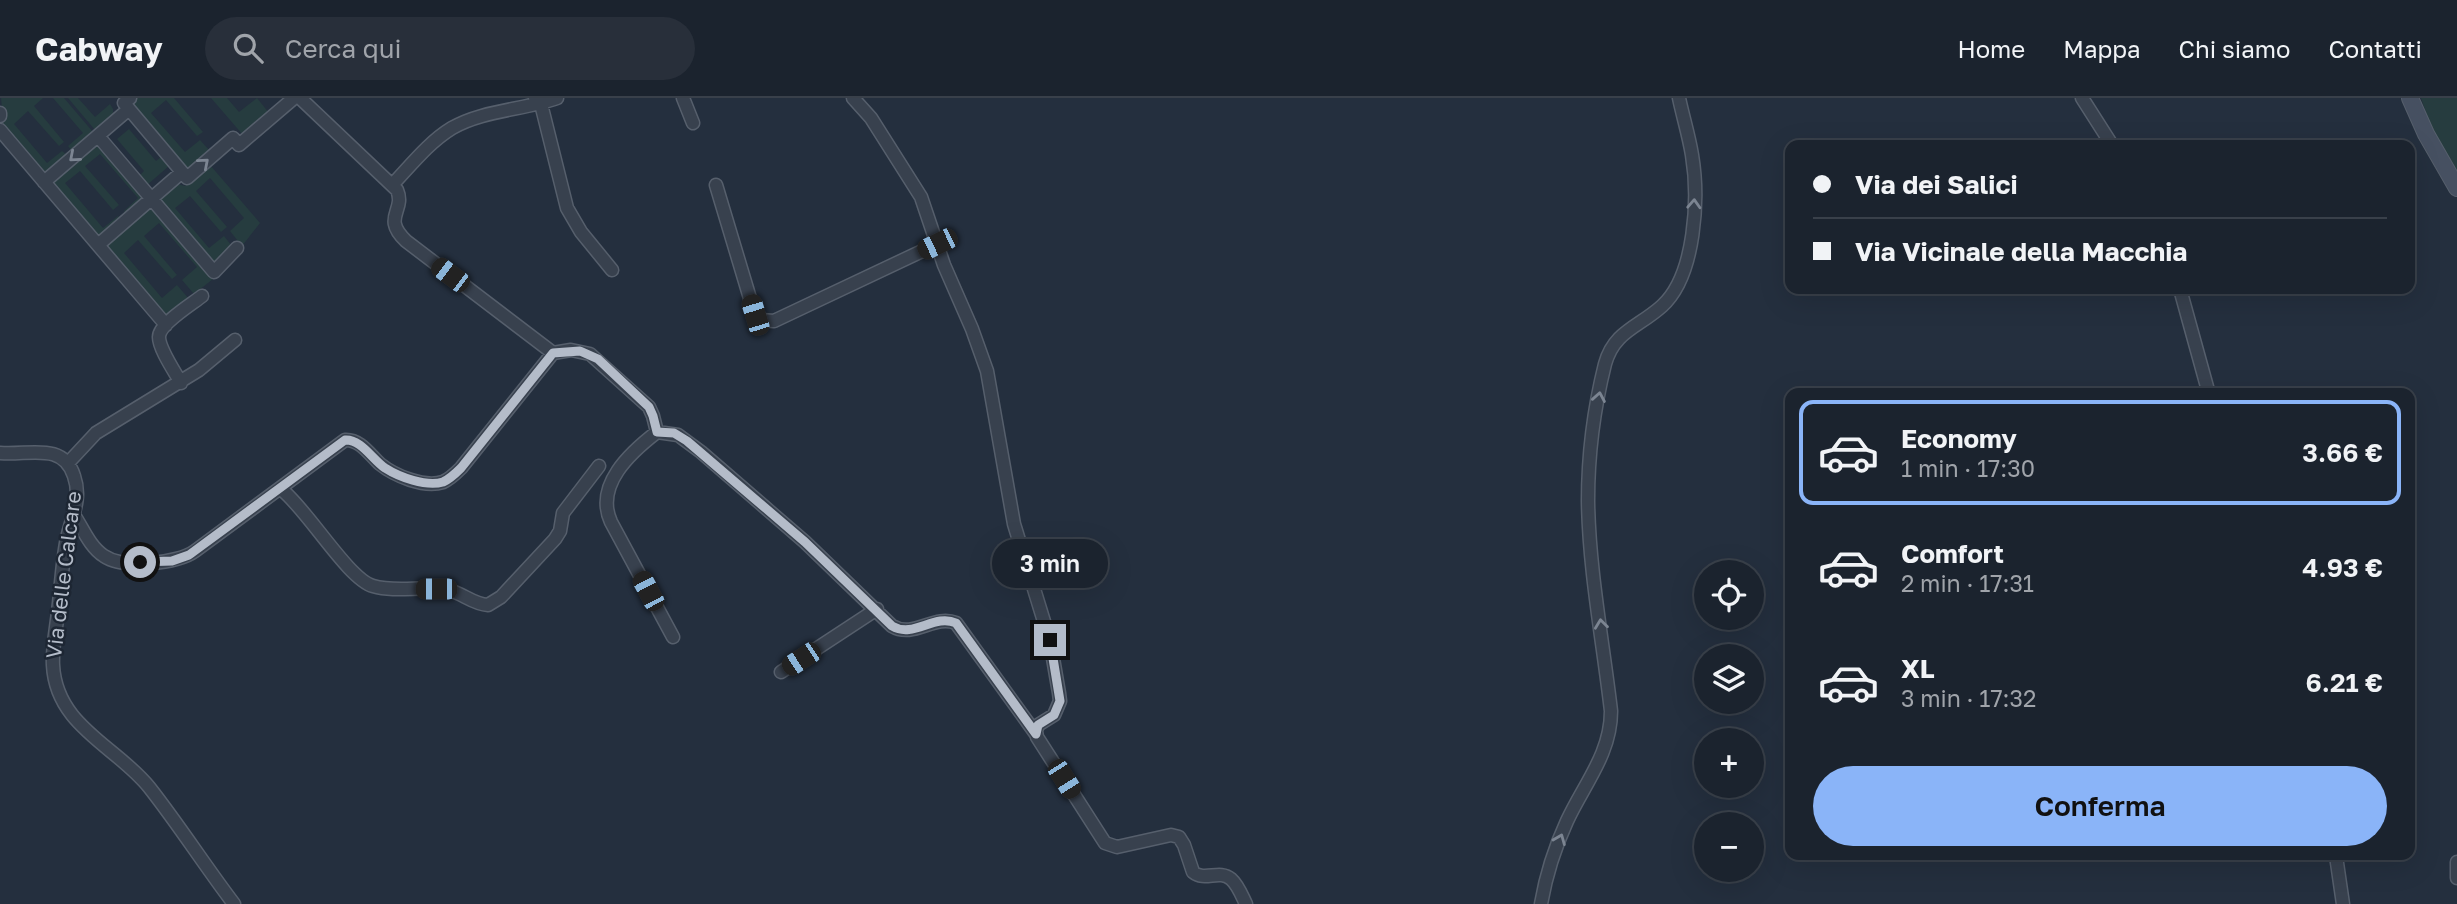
<!DOCTYPE html>
<html lang="it">
<meta charset="utf-8">
<style>
body{margin:0;font-family:"Golos Text",sans-serif;background:#282f3a;color:#f1f3f6;height:100vh;display:flex;flex-direction:column;font-size:26px;white-space:nowrap}
*{box-sizing:border-box;margin:0}
p{font-size:23px;color:#a0a4aa}
.icon{flex:none;width:38px;height:38px;fill:none;stroke:currentColor;stroke-width:2;stroke-linecap:round;stroke-linejoin:round}
.map{position:relative;flex:1;overflow:hidden}
.sheet{position:absolute;left:1785px;top:290px;width:630px;height:472px;display:flex;flex-direction:column;background:#1b232e;border-radius:14px;box-shadow:0 7px 28px #0002,0 0 0 2px #39404a}
.sheet>*{flex:none}
.banner{position:absolute;left:1785px;top:42px;width:630px;height:154px;border-radius:14px;box-shadow:0 7px 28px #0002,0 0 0 2px #39404a;display:grid;align-content:center;height:154px;padding:0 28px;background:#1b232e}
.buttons{position:absolute;left:1694px;top:462px;display:grid;gap:14px}
.buttons a{display:grid;place-items:center;width:70px;height:70px;border-radius:50%;background:#1b232e;box-shadow:0 7px 28px #0002,0 0 0 2px #39404a;font-size:35px}
.end{position:absolute;width:32px;height:32px;margin:-16px;border:9px solid #b4bcc9;background:#111;box-shadow:0 0 0 4px #111}
.from{border-radius:50%}
.bubble{position:absolute;height:49px;border-radius:24px;background:#1b232e;box-shadow:0 7px 28px #0002,0 0 0 2px #39404a;font-size:23px;font-weight:600;line-height:49px;text-align:center}
.car{position:absolute;width:21px;height:42px;margin:-21px -10px;border-radius:9px;box-shadow:0 0 5px 2px #0007;background:linear-gradient(#222 24%,#8ab4d8 0 40%,#222 0 76%,#8ab4d8 0 86%,#222 0)}
.banner b{display:flex;align-items:center;gap:24px;height:66px;font-size:26px}
.banner b+b{border-top:2px solid #39404a}
.banner i{width:18px;height:18px;background:#f1f3f6}
ul{padding:12px 0 0;list-style:none}
li{display:flex;align-items:center;gap:21px;height:105px;margin:0 14px 10px;padding:0 14px;border:4px solid transparent;border-radius:14px}
li div{flex:1}
li b{display:block;font-size:26px}
li em{font-style:normal;font-weight:600}
li.active{border-color:#8ab4f8}
li>.icon{width:63px;height:63px;stroke-width:1.5}
.button{display:flex;gap:14px;margin-top:auto;padding:14px 28px}
.button a{flex:1;height:80px;border-radius:42px;background:#8ab4f8;color:#111;font-size:28px;font-weight:600;line-height:80px;text-align:center}
header{display:flex;align-items:center;gap:42px;box-sizing:border-box;height:98px;padding:0 35px;background:#1b232e;border-bottom:2px solid #39404a}
header strong{font-size:33px}
nav{display:flex;gap:38px;margin-inline-start:auto;font-size:24px}
.search{width:490px;height:63px;background:#282f3a;display:flex;align-items:center;gap:18px;box-sizing:border-box;padding:0 24px;border-radius:38px;color:#a0a4aa;font-size:26px}
.map>svg:first-child{display:block}
.green{fill:#263c3f}
.lines{fill:none;stroke-linecap:round;stroke-linejoin:round}
.minor-casing{stroke:#565f6c;stroke-width:15}
.secondary-casing{stroke:#565f6c;stroke-width:18}
.minor{stroke:#38414e;stroke-width:12}
.secondary{stroke:#465061;stroke-width:16}
.oneway{stroke:#7c8592}
.route{stroke:#b4bcc9;stroke-width:9}
.labels{text-anchor:middle;stroke-width:5;stroke-linejoin:round;paint-order:stroke}
.street-label{font-size:21px;fill:#b4bcc9;stroke:#1d2633}
</style>
<header>
<strong>Cabway</strong>
<div class="search"><svg class="icon" aria-label="search" viewBox="0 0 24 24"><circle cx="10" cy="10" r="6"/><path d="M15 15l6 6"/></svg>Cerca qui</div>
<nav><a>Home</a><a>Mappa</a><a>Chi siamo</a><a>Contatti</a></nav>
</header>
<div class="map">
<svg width="2457" height="806" viewBox="0 0 2457 806">
<rect width="100%" height="100%" fill="#242f3e"/>
<path class="green" d="M1,0H43L34,8L64,44L59,48L28,13L14,26L47,65L62,53L67,57L44,77L0,26L3,21Z
M53,0H64L93,34L72,53L68,48L83,35Z
M68,0H78L95,19L110,6L113,11V18L95,32Z
M136,0H174L203,34L197,38L166,2L151,15L185,54L200,42L210,53L187,72L130,5Z
M211,0H227L239,14L257,0L269,15L243,37Z
M2421,0H2457V79L2435,40Z
M129,31L156,63L161,59L169,68L147,87L139,78L144,73L117,41Z
M98,46L144,101L126,116L124,113L138,100L100,56L85,68L119,107L113,112L80,73L65,85L103,130L118,118L121,121L98,141L52,86Z
M210,67L260,125L242,148L230,133L244,120L210,80L196,93L227,129L221,134L190,98L175,110L209,150L224,138L231,147L215,167L158,103L177,86L185,88Z
M151,108L213,181L194,196L182,182L197,169L159,125L144,138L177,177L172,181L138,142L124,155L162,200L177,187L189,201L166,221L104,148Z"/>
<g class="lines">
<defs>
<path id="minor" d="M300,0L397,92C406,113 381,119 406,143L553,255L571,252L590,256L649,309L653,318L657,334L678,337L701,354L805,444L892,528C914,541 934,516 956,525L1036,636
M535,0L541,6L567,110L581,134L612,172
M683,0L693,25
M853,0L871,20L921,99L944,167L972,231L987,273L1014,426L1050,543L1059,595L1060,603L1054,617L1038,627L1036,633L1037,639L1105,745L1117,749L1171,737L1179,739L1184,747L1193,774C1205,784 1219,771 1231,781C1238,787 1242,798 1246,806
M2082,0L2112,47
M129,11L182,74
M0,15V18
M0,32L166,227
M98,38L214,174L237,150
M44,84L129,11L124,5L130,0
M393,86C411,67 429,44 452,30C483,12 524,12 557,0
M716,87L755,217L760,222L774,223L937,146
M98,147L182,74L187,80L233,40L239,47L294,0
M2180,191L2209,296
M181,285C175,274 159,251 159,239C159,226 192,206 202,198
M657,334C631,354 594,387 611,424L673,539
M0,355C27,358 63,343 74,378C82,401 72,418 67,440C62,464 61,490 58,514C56,532 52,550 53,567C56,628 116,648 149,689C179,727 205,768 234,806
M68,365L96,335L199,272L235,242
M281,391C307,411 348,481 373,488C397,495 424,487 448,492C463,495 472,506 488,507L501,499L555,441L560,433L563,415L599,368
M74,417C83,431 90,449 104,458C123,471 177,466 195,453L345,342C360,341 370,357 380,366C395,378 424,390 443,384C450,381 455,376 461,370L553,255
M781,574L877,511
M2336,758L2343,806
M2457,764V780
M1541,806C1546,777 1555,749 1567,723C1584,686 1611,656 1611,613C1603,544 1589,472 1588,403C1588,358 1594,310 1605,266C1614,233 1639,229 1662,208C1696,177 1699,99 1692,57C1689,38 1683,19 1679,0"/>
<path id="secondary" d="M2410,0L2426,36L2457,90"/>
</defs>
<use href="#minor" class="minor-casing"/>
<use href="#secondary" class="secondary-casing"/>
<use href="#minor" class="minor"/>
<use href="#secondary" class="secondary"/>
</g>
<defs><path id="oneway-chevron" d="M-2-3.5L2.5 0L-2 3.5" fill="none" stroke-width="1.6" stroke-linecap="round" stroke-linejoin="round" transform="scale(1.75)"/></defs>
<g class="oneway">
<use href="#oneway-chevron" transform="translate(74 59) rotate(139)"/>
<use href="#oneway-chevron" transform="translate(204 65) rotate(-41)"/>
<use href="#oneway-chevron" transform="translate(1694 106) rotate(-87)"/>
<use href="#oneway-chevron" transform="translate(1599 299) rotate(-80)"/>
<use href="#oneway-chevron" transform="translate(1601 526) rotate(-97)"/>
<use href="#oneway-chevron" transform="translate(1560 741) rotate(-68)"/>
</g>
<g class="lines">
<path class="route" d="M140,464L172,463L189,457L345,342C361,341 372,361 385,370C399,379 426,389 443,384C450,381 455,376 461,370L553,255L580,253L598,261L649,309L653,318L657,334L674,335L687,343L805,444L892,528C914,541 934,515 956,525L1036,636L1038,627L1054,617L1060,603L1050,542"/>
</g>
<g class="labels">
<g class="street-label">
<text transform="translate(64 477) rotate(-83)" y="7">Via delle Calcare</text>
</g>
</g>
</svg>
<div class="buttons">
<a><svg class="icon" aria-label="locate" viewBox="0 0 24 24"><circle cx="12" cy="12" r="6"/><path d="M12 2v4M12 18v4M2 12h4M18 12h4"/></svg></a>
<a><svg class="icon" aria-label="layers" viewBox="0 0 24 24"><path d="M12 4l9 5-9 5-9-5zM3 14l9 5 9-5"/></svg></a>
<a>+</a>
<a>−</a>
</div>
<i class="end from" style="left:140px;top:464px"></i>
<i class="end" style="left:1050px;top:542px"></i>
<div class="bubble" style="left:992px;top:441px;width:116px">3 min</div>
<i class="car" style="left:937px;top:146px;rotate:244deg"></i>
<i class="car" style="left:450px;top:177px;rotate:307deg"></i>
<i class="car" style="left:755px;top:217px;rotate:343deg"></i>
<i class="car" style="left:436px;top:491px;rotate:270deg"></i>
<i class="car" style="left:648px;top:493px;rotate:332deg"></i>
<i class="car" style="left:801px;top:561px;rotate:237deg"></i>
<i class="car" style="left:1064px;top:681px;rotate:148deg"></i>
<div class="banner">
<b><i class="from"></i>Via dei Salici</b>
<b><i></i>Via Vicinale della Macchia</b>
</div>
<section class="sheet">
<ul>
<li class="active"><svg class="icon" aria-label="car" viewBox="0 0 24 24"><path d="M5 17H2v-5l4-1 3-4h7l3 4 3 1v5h-3M9 17h6M6 11h13"/><circle cx="7" cy="17" r="2"/><circle cx="17" cy="17" r="2"/></svg><div><b>Economy</b><p>1 min · 17:30</p></div><em>3.66 €</em></li>
<li><svg class="icon" aria-label="car" viewBox="0 0 24 24"><path d="M5 17H2v-5l4-1 3-4h7l3 4 3 1v5h-3M9 17h6M6 11h13"/><circle cx="7" cy="17" r="2"/><circle cx="17" cy="17" r="2"/></svg><div><b>Comfort</b><p>2 min · 17:31</p></div><em>4.93 €</em></li>
<li><svg class="icon" aria-label="car" viewBox="0 0 24 24"><path d="M5 17H2v-5l4-1 3-4h7l3 4 3 1v5h-3M9 17h6M6 11h13"/><circle cx="7" cy="17" r="2"/><circle cx="17" cy="17" r="2"/></svg><div><b>XL</b><p>3 min · 17:32</p></div><em>6.21 €</em></li>
</ul>
<div class="button"><a>Conferma</a></div>
</section>
</div>
